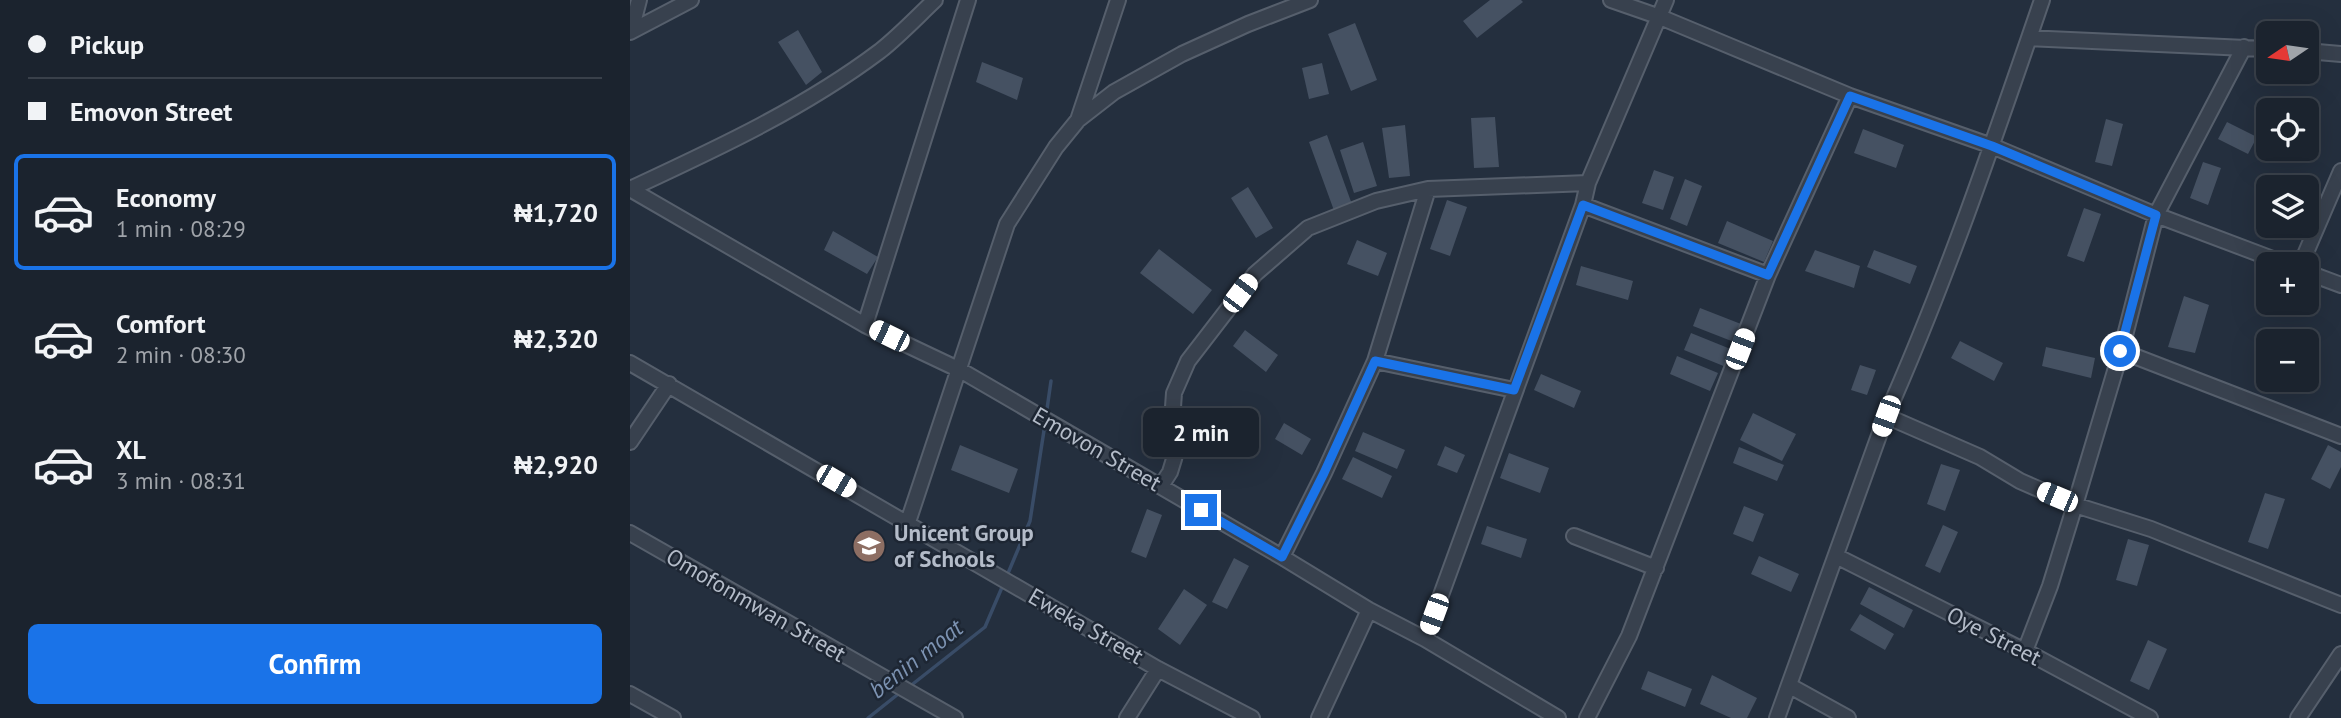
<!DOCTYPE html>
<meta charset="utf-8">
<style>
body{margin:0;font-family:"PT Sans",sans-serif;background:#282f3a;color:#f1f3f6;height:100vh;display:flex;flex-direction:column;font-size:26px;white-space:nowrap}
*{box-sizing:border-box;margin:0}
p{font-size:23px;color:#a0a4aa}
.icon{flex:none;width:38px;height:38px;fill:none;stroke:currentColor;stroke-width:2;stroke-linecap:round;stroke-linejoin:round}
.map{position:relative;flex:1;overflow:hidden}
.side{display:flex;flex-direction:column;background:#1b232e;width:630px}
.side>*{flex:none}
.hud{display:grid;align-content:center;height:154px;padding:0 28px;background:#1b232e}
.needle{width:46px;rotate:257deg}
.tools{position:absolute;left:1626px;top:21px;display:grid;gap:14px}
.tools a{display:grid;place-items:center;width:63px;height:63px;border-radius:10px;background:#1b232e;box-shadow:0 7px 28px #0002,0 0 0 2px #39404a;font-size:35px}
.end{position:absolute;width:32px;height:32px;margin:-16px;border:9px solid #1a73e8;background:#fff;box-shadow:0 0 0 4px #fff}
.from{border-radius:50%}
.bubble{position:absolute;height:49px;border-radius:10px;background:#1b232e;box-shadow:0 7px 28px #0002,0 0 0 2px #39404a;font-size:23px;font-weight:800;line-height:49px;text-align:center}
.car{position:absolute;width:21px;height:42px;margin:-21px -10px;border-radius:9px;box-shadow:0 0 5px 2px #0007;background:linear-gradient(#fff 24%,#345 0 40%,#fff 0 76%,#345 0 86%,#fff 0)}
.hud b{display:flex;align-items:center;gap:24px;height:66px;font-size:26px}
.hud b+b{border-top:2px solid #39404a}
.hud i{width:18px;height:18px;background:#f1f3f6}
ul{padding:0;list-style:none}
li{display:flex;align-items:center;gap:21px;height:116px;margin:0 14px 10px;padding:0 14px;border:4px solid transparent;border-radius:10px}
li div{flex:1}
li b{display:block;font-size:26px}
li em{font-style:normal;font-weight:800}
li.on{border-color:#1a73e8}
li>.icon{width:63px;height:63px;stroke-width:1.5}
.button{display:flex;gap:14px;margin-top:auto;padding:14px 28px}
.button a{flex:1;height:80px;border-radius:10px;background:#1a73e8;color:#fff;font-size:28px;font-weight:800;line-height:80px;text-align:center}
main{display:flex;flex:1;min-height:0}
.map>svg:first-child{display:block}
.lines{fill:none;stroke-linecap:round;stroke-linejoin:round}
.stream{stroke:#394c67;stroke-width:3.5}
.building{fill:#455162}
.minor-casing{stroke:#565f6c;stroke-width:18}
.minor{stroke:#38414e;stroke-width:14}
.route{stroke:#1a73e8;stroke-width:9}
.labels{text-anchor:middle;stroke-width:5;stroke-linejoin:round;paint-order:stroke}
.street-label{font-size:23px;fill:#b4bcc9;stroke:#1d2633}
.poi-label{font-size:23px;font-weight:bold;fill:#b4bcc9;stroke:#1d2633;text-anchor:start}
.water-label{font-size:24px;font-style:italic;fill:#7c92b1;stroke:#1d2633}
</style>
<main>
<section class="side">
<div class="hud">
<b><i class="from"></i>Pickup</b>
<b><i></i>Emovon Street</b>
</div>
<ul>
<li class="on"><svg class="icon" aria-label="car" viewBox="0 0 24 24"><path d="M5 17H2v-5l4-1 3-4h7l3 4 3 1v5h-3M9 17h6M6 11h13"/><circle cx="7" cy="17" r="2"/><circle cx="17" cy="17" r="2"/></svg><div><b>Economy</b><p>1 min · 08:29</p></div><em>₦1,720</em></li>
<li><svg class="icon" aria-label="car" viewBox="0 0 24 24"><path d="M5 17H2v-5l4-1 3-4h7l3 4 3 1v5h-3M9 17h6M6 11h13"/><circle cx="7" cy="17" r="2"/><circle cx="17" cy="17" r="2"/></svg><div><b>Comfort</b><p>2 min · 08:30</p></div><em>₦2,320</em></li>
<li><svg class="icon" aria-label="car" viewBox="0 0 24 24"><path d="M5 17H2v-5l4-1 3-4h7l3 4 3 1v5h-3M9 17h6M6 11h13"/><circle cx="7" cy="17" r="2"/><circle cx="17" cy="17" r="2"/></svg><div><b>XL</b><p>3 min · 08:31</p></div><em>₦2,920</em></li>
</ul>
<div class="button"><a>Confirm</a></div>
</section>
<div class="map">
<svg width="1711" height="718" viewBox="0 0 1711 718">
<rect width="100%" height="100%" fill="#242f3e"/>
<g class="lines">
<path class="stream" d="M416,416L421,381
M376,578L400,521L415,424
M279,687L355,627L373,585
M238,718L272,691"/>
</g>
<path class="building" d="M860,0H891L893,2L847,38L833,21Z
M725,23L747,80L721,91L698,34Z
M168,30L192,72L176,85L148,42Z
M352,62L393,78L387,100L346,82Z
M692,63L699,94L679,99L672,68Z
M865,117L869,167L844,168L841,118Z
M1476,119L1493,124L1482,166L1465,162Z
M1597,122L1627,137L1618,154L1588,139Z
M775,125L780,176L759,178L752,128Z
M1233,129L1274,145L1266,168L1224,153Z
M697,135L724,210L706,216L679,142Z
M733,142L747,186L724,193L710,150Z
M1573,162L1591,168L1578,205L1560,198Z
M1024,170L1044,177L1033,210L1012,203Z
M1055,179L1072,186L1057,226L1040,219Z
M618,187L643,228L626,238L601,198Z
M817,200L837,207L820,256L800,249Z
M1454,208L1471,214L1454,262L1437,256Z
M1097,221L1143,241L1134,262L1088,243Z
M203,231L248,257L237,274L194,250Z
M727,240L757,253L748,276L717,264Z
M529,249L582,290L563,314L510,273Z
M1185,250L1230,266L1224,288L1175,271Z
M1244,250L1287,266L1280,284L1237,267Z
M951,266L1003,281L998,300L946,285Z
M1554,296L1579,305L1565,353L1538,347Z
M1070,308L1111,324L1104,342L1063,326Z
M615,330L648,355L636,372L603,346Z
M1061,333L1103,350L1096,367L1054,350Z
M1330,341L1373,363L1364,381L1321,358Z
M1416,347L1465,358L1461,378L1412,366Z
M1047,356L1088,373L1080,391L1040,374Z
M1230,365L1246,370L1237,395L1221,390Z
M911,374L951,391L944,408L904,390Z
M1123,413L1166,434L1152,461L1110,440Z
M654,423L681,439L672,455L645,439Z
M733,432L775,450L767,469L725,451Z
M330,445L388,469L379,493L321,470Z
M1698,445L1711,452V467L1700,489L1681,479Z
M815,446L835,455L827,473L807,465Z
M1109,447L1154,465L1147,481L1103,463Z
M879,453L919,468L910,493L870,478Z
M723,457L762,476L752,498L712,479Z
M1311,464L1330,470L1315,511L1297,504Z
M1635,493L1655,499L1638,549L1618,542Z
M1114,506L1134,514L1123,542L1103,534Z
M517,509L532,515L516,558L501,552Z
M1313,525L1328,532L1310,573L1295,566Z
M857,526L897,539L891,558L851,544Z
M1498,539L1519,545L1507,586L1486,580Z
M1129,556L1169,574L1161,592L1121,574Z
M604,558L619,566L597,609L582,602Z
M1239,587L1283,610L1274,628L1230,604Z
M554,589L577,605L550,645L528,629Z
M1230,614L1264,634L1255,650L1220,630Z
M1518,640L1537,649L1519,690L1500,681Z
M1018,671L1062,689L1055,707L1011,689Z
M1082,675L1127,698L1117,718H1101L1070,704Z"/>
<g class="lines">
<defs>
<path id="minor" d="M981,0L1030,17L1220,96L1362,146L1526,215L1656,264
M1,31L9,0
M0,32L61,0
M1399,38L1638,49
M1676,51L1711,54
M448,120L488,0
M0,189L235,325L330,370L652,557L739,610L795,639L928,718
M0,189C86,149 173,109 250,51C269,36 287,17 305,0
M953,205L1138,275
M1671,264L1711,171
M1676,272L1711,285
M235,325L338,0
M1491,351L1711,436
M745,361L884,390
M0,363L528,669L622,718
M1256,416L1350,457L1390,481L1445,505L1521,529L1711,605
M0,442L39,384
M531,486L540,472L544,459L547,447L543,407L544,393L558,361L625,274L678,228L746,201L798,189L958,183
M278,522L377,224L426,147L448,120L484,92L552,54L618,24L680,0
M0,533L325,718
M944,536L1026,568
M1206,556L1395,651L1520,718
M652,557L694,473L745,361L798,189
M795,639L953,205L958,183L1036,0
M1395,651L1420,586L1445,505L1491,351L1526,215L1614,47
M1160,686L1218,718
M0,694L43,718
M497,718L528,669
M689,718L739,610
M957,718L999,636L1138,275L1220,96
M1147,718L1256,416C1316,281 1364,140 1412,0
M1668,718L1711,654"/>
</defs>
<use href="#minor" class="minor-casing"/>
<use href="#minor" class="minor"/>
</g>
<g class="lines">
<path class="route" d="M571,510L652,557L694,473L745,361L884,390L953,205L1138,275L1220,96L1362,146L1526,215L1490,351"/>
</g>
<defs>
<symbol id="school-disc" viewBox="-11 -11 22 22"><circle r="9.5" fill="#8d6e63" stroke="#1d2633"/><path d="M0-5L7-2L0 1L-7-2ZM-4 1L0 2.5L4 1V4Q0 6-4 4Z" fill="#fff"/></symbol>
</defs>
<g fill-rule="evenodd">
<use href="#school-disc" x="220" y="527" width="38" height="38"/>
</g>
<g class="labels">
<g class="street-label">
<text transform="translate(467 449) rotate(30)" y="8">Emovon Street</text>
<text transform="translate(126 605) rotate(30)" y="8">Omofonmwan Street</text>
<text transform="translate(456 626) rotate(30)" y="8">Eweka Street</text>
<text transform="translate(1364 636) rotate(27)" y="8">Oye Street</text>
</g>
<g class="poi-label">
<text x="264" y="541">Unicent Group<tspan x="264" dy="26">of Schools</tspan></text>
</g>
<g class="water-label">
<text transform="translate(286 659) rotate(-38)" y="8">benin moat</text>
</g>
</g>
</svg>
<div class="tools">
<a><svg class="needle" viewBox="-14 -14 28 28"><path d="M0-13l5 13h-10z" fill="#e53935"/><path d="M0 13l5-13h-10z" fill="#a0a4aa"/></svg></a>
<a><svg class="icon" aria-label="locate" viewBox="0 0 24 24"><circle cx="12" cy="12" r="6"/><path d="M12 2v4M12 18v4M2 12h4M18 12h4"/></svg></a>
<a><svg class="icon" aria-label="layers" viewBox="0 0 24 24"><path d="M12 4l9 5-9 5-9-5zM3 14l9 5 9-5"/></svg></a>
<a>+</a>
<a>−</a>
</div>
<i class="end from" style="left:1490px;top:351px"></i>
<i class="end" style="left:571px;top:510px"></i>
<div class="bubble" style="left:513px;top:408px;width:116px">2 min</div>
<i class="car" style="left:610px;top:293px;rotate:37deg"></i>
<i class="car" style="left:259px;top:336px;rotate:296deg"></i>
<i class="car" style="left:1110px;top:349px;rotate:21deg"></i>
<i class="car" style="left:1256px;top:416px;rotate:200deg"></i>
<i class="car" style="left:206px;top:481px;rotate:120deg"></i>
<i class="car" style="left:1427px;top:497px;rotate:293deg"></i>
<i class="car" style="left:804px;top:614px;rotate:200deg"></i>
</div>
</main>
